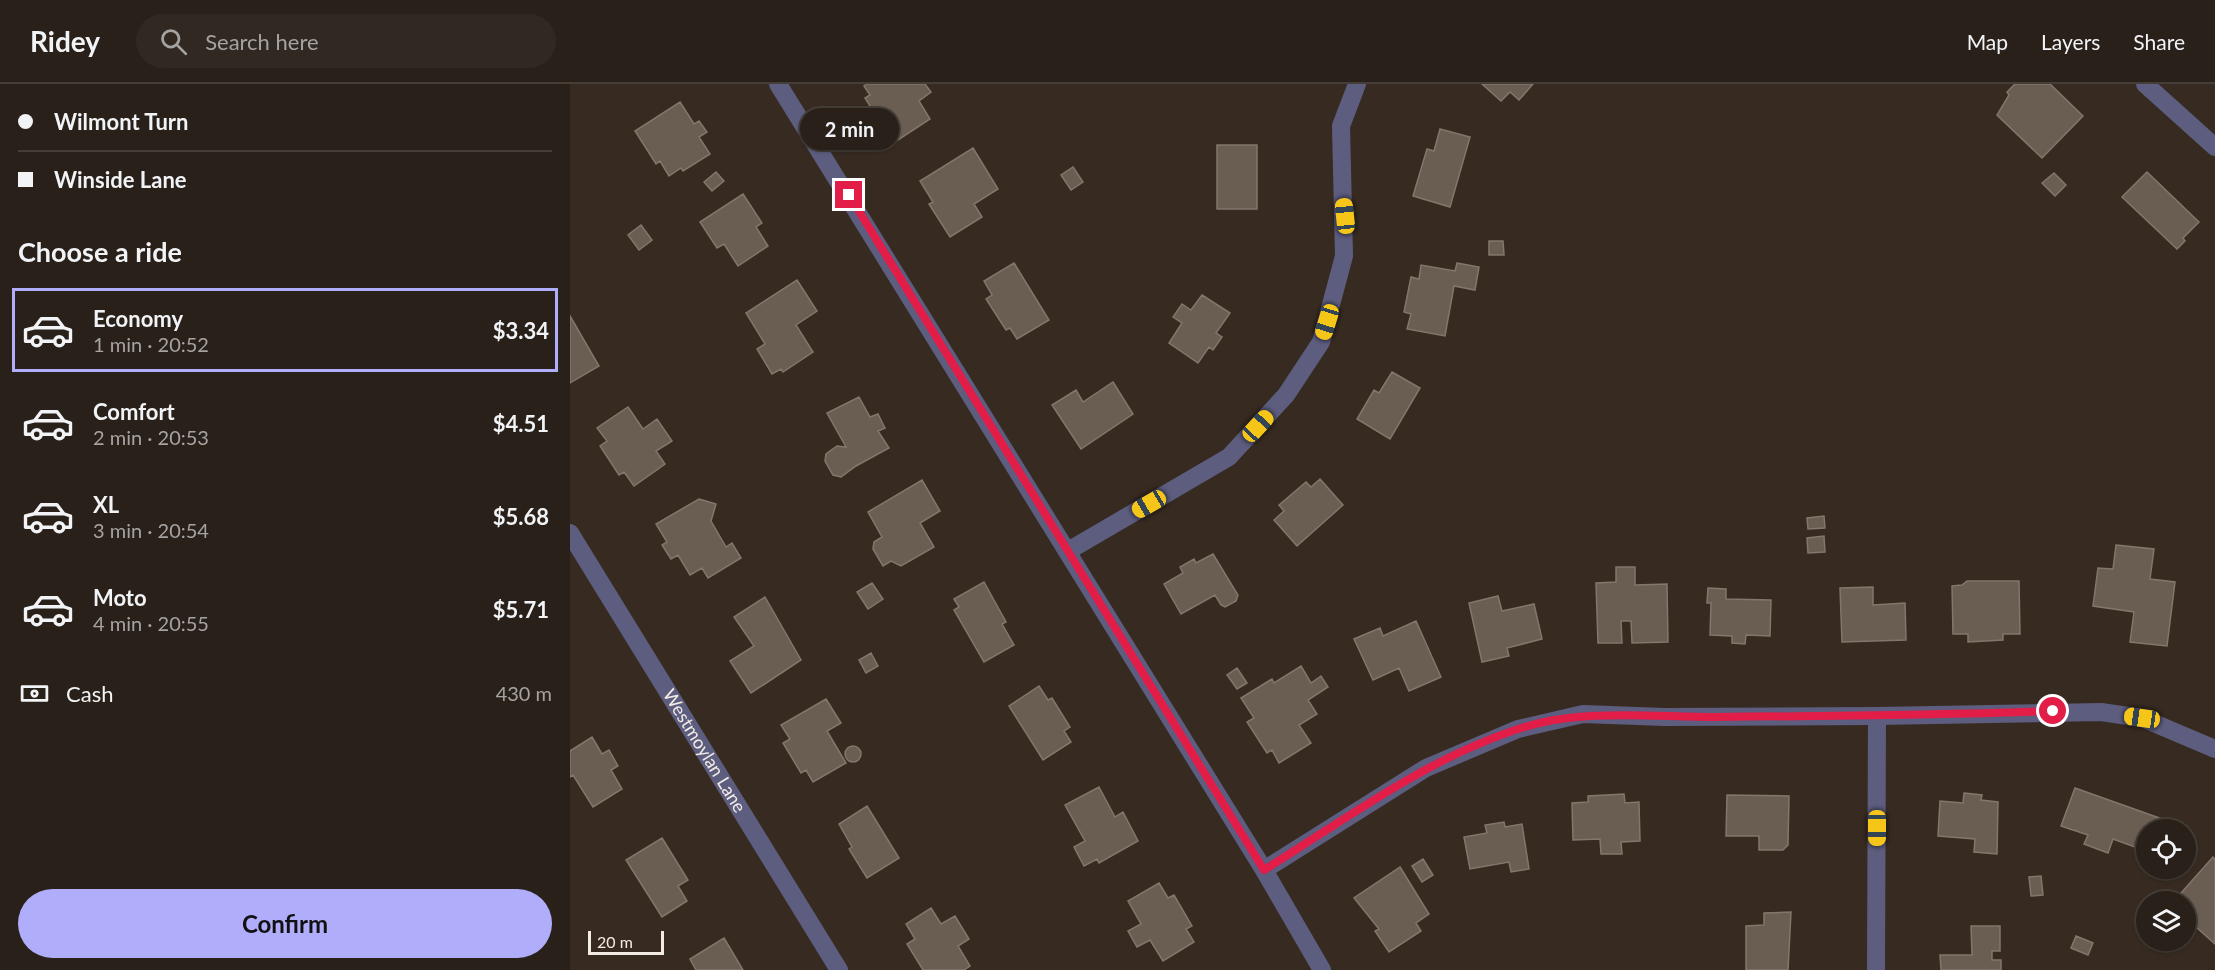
<!DOCTYPE html>
<meta charset="utf-8">
<style>
body{margin:0;font-family:Lato,sans-serif;background:#312822;color:#f1f3f6;height:100vh;display:flex;flex-direction:column;font-size:22px;white-space:nowrap}
*{box-sizing:border-box;margin:0}
p{font-size:20px;color:#a5a3a2}
.icon{flex:none;width:33px;height:33px;fill:none;stroke:currentColor;stroke-width:2;stroke-linecap:round;stroke-linejoin:round}
.map{position:relative;flex:1;overflow:hidden}
.drawer{display:flex;flex-direction:column;background:#292019;width:570px}
.drawer>*{flex:none}
.guide{display:grid;align-content:center;height:132px;padding:0 18px;background:#292019}
.fabs{position:absolute;left:1566px;top:735px;display:grid;gap:12px}
.fabs a{display:grid;place-items:center;width:60px;height:60px;border-radius:50%;background:#292019;box-shadow:0 2px 4px #0004,0 0 0 2px #453e38;font-size:30px}
.scale{position:absolute;left:18px;bottom:15px;width:76px;box-sizing:border-box;padding-left:6px;border:3px solid #f3ece5;border-top:0;font-size:16px;line-height:21px;white-space:nowrap;color:#f3ece5;-webkit-text-stroke:4px #372b21;paint-order:stroke}
.end{position:absolute;width:27px;height:27px;margin:-14px;border:8px solid #e11d48;background:#fff;box-shadow:0 0 0 3px #fff}
.from{border-radius:50%}
.bubble{position:absolute;height:42px;border-radius:21px;background:#292019;box-shadow:0 2px 4px #0004,0 0 0 2px #453e38;font-size:20px;font-weight:700;line-height:42px;text-align:center}
.car{position:absolute;width:18px;height:36px;margin:-18px -9px;border-radius:8px;box-shadow:0 0 4px 2px #0007;background:linear-gradient(#f5c518 24%,#345 0 40%,#f5c518 0 76%,#345 0 86%,#f5c518 0)}
.guide b{display:flex;align-items:center;gap:21px;height:57px;font-size:22px}
.guide b+b{border-top:2px solid #453e38}
.guide i{width:15px;height:15px;background:#f1f3f6}
ul{padding:0;list-style:none}
li{display:flex;align-items:center;gap:18px;height:84px;margin:0 12px 9px;padding:0 6px;border:3px solid transparent;border-radius:0px}
li div{flex:1}
li b{display:block;font-size:22px}
li em{font-style:normal;font-weight:700}
li.selected{border-color:#b0aefa}
li>.icon{width:54px;height:54px;stroke-width:1.5}
h2{padding:0 18px;font-size:27px;line-height:72px}
.pay{display:flex;align-items:center;gap:15px;height:66px;padding:0 18px;font-size:22px}
.pay p{margin-inline-start:auto}
.action{display:flex;gap:12px;margin-top:auto;padding:12px 18px}
.action a{flex:1;height:69px;border-radius:36px;background:#b0aefa;color:#111;font-size:24px;font-weight:700;line-height:69px;text-align:center}
header{display:flex;align-items:center;gap:36px;box-sizing:border-box;height:84px;padding:0 30px;background:#292019;border-bottom:2px solid #453e38}
header strong{font-size:28px}
nav{display:flex;gap:33px;margin-inline-start:auto;font-size:21px}
.search{width:420px;height:54px;background:#312822;display:flex;align-items:center;gap:15px;box-sizing:border-box;padding:0 21px;border-radius:33px;color:#a5a3a2;font-size:22px}
main{display:flex;flex:1;min-height:0}
.map>svg:first-child{display:block}
.building{fill:#6a5d52;stroke:#83766a;stroke-width:1.5}
.lines{fill:none;stroke-linecap:round;stroke-linejoin:round}
.minor{stroke:#5d5d80;stroke-width:18}
.route{stroke:#e11d48;stroke-width:8}
.labels{text-anchor:middle;stroke-width:6;stroke-linejoin:round;paint-order:stroke}
.street-label{font-size:18px;fill:#f3ece5;stroke:#372b21}
</style>
<header>
<strong>Ridey</strong>
<div class="search"><svg class="icon" aria-label="search" viewBox="0 0 24 24"><circle cx="10" cy="10" r="6"/><path d="M15 15l6 6"/></svg>Search here</div>
<nav><a>Map</a><a>Layers</a><a>Share</a></nav>
</header>
<main>
<section class="drawer">
<div class="guide">
<b><i class="from"></i>Wilmont Turn</b>
<b><i></i>Winside Lane</b>
</div>
<h2>Choose a ride</h2>
<ul>
<li class="selected"><svg class="icon" aria-label="car" viewBox="0 0 24 24"><path d="M5 17H2v-5l4-1 3-4h7l3 4 3 1v5h-3M9 17h6M6 11h13"/><circle cx="7" cy="17" r="2"/><circle cx="17" cy="17" r="2"/></svg><div><b>Economy</b><p>1 min · 20:52</p></div><em>$3.34</em></li>
<li><svg class="icon" aria-label="car" viewBox="0 0 24 24"><path d="M5 17H2v-5l4-1 3-4h7l3 4 3 1v5h-3M9 17h6M6 11h13"/><circle cx="7" cy="17" r="2"/><circle cx="17" cy="17" r="2"/></svg><div><b>Comfort</b><p>2 min · 20:53</p></div><em>$4.51</em></li>
<li><svg class="icon" aria-label="car" viewBox="0 0 24 24"><path d="M5 17H2v-5l4-1 3-4h7l3 4 3 1v5h-3M9 17h6M6 11h13"/><circle cx="7" cy="17" r="2"/><circle cx="17" cy="17" r="2"/></svg><div><b>XL</b><p>3 min · 20:54</p></div><em>$5.68</em></li>
<li><svg class="icon" aria-label="car" viewBox="0 0 24 24"><path d="M5 17H2v-5l4-1 3-4h7l3 4 3 1v5h-3M9 17h6M6 11h13"/><circle cx="7" cy="17" r="2"/><circle cx="17" cy="17" r="2"/></svg><div><b>Moto</b><p>4 min · 20:55</p></div><em>$5.71</em></li>
</ul>
<div class="pay"><svg class="icon" aria-label="cash" viewBox="0 0 24 24"><path d="M3 7h18v10H3z"/><circle cx="12" cy="12" r="2"/></svg>Cash<p>430 m</p></div>
<div class="action"><a>Confirm</a></div>
</section>
<div class="map">
<svg width="1645" height="886" viewBox="0 0 1645 886">
<rect width="100%" height="100%" fill="#372b21"/>
<path class="building" d="M297,0H355L361,8L349,17L360,35L328,56L319,43L315,46L295,14L300,11L294,2Z
M912,0H963L949,16L940,8L931,17Z
M1445,0H1480L1513,32L1472,74L1427,31L1439,11L1437,8Z
M110,18L124,40L129,37L137,48L129,53L140,70L113,87L111,84L99,92L90,77L86,80L65,47Z
M870,45L900,53L880,123L843,112L857,65L864,67Z
M647,61H687V125H647Z
M403,64L428,105L404,120L412,133L380,153L359,120L363,118L350,97Z
M503,83L513,98L501,106L491,91Z
M146,88L154,97L142,107L134,98Z
M1577,88L1629,138L1613,154L1615,157L1607,165L1552,113Z
M1484,89L1496,101L1485,112L1472,99Z
M173,110L192,139L186,143L198,162L168,182L154,160L147,164L130,138Z
M71,141L82,156L69,166L58,151Z
M919,157H933L934,171H919Z
M444,179L479,236L447,255L440,244L436,246L416,215L422,211L414,197Z
M887,179L909,183L905,206L884,202L875,252L837,245L841,230L834,228L841,193L849,195L851,181L885,187Z
M227,196L247,227L226,241L243,268L213,288L211,285L202,290L187,265L195,260L176,229Z
M632,211L660,229L646,249L652,253L643,266L639,263L628,279L599,259L612,239L603,233L612,220L621,226Z
M0,232L29,282L0,299Z
M822,288L850,304L820,355L787,335L804,306L809,309Z
M543,298L563,330L511,365L482,321L506,306L513,318Z
M289,313L300,333L308,330L315,344L308,347L319,364L286,382L271,393L263,391L255,377L256,370L267,362L276,363L257,329Z
M58,323L73,345L87,335L102,357L86,367L95,380L64,402L54,388L49,391L30,362L37,357L27,344Z
M750,395L773,421L727,462L704,436L714,427L709,421L736,398L741,403Z
M352,396L370,427L350,439L364,463L331,482L321,477L313,482L303,465L304,458L312,453L298,428Z
M129,415L146,420L141,437L156,463L162,459L171,474L138,494L132,484L120,491L108,471L101,475L92,461L97,458L86,440Z
M1254,432L1255,444L1238,445L1237,434Z
M1254,452L1255,468L1238,469L1237,454Z
M1546,461L1584,465L1580,495L1605,498L1597,562L1560,558L1564,528L1523,522L1528,484L1543,485Z
M643,470L668,511L666,517L655,523L651,521L645,511L611,530L594,500L613,489L610,483L624,475L626,479Z
M1046,483H1065V501L1097,500L1098,558L1062,559L1061,537H1051L1052,559H1028L1026,499L1046,498Z
M1397,497H1449L1450,550H1433V556L1398,558V550H1383L1382,502L1392,501Z
M414,498L436,538L432,540L444,561L414,578L384,526L389,523L384,515Z
M302,499L313,515L298,525L287,508Z
M1303,503V521L1335,519L1336,556L1272,558L1270,504Z
M1138,504L1156,505V515L1201,516L1200,552L1176,551L1175,560L1162,559V552L1140,551L1141,519H1137Z
M928,512L932,527L964,520L972,555L937,564L939,572L912,578L899,519Z
M195,513L231,576L181,609L160,577L184,562L164,533Z
M846,537L871,593L839,607L829,584L803,596L784,555L810,544L813,552Z
M301,569L308,582L296,589L289,576Z
M731,582L741,599L751,592L758,603L738,616L747,630L729,641L741,659L709,679L702,666L697,669L677,638L684,634L671,614L702,595L704,599Z
M667,584L677,599L667,605L657,591Z
M469,602L478,616L482,614L500,643L494,647L501,658L473,676L439,622Z
M256,615L271,639L257,647L276,679L243,698L236,686L231,689L213,659L220,655L211,641Z
M22,653L32,670L39,666L48,682L41,686L52,705L23,723L3,691L0,693V667Z
M275 670a8 8 0 1 1 16 0a8 8 0 1 1-16 0Z
M529,703L545,733L553,728L568,757L529,779L527,775L514,782L504,763L515,757L495,721Z
M1505,704L1595,736L1591,746H1576V767L1543,755L1538,769L1514,760L1518,751L1491,742Z
M1394,709L1412,711L1411,716L1428,718L1427,770L1404,768L1405,755L1368,752L1370,717L1393,719Z
M1054,710L1055,719L1069,718L1070,757L1051,758L1052,770H1031L1030,755L1003,756L1002,719L1018,718V712Z
M1157,711L1219,712L1218,761L1213,766H1189V752H1156Z
M297,722L329,774L297,794L279,765L282,763L269,740Z
M934,738L935,743L952,740L959,785L941,788L939,778L900,785L894,753L917,749L915,741Z
M92,754L118,796L108,802L117,817L92,833L56,776Z
M1643,773L1645,775V860L1616,834V818H1603Z
M853,775L863,791L852,798L842,782Z
M830,783L859,830L846,839L851,847L819,868L805,847L809,845L784,814Z
M1471,792L1473,811L1461,812L1459,793Z
M589,799L598,814L604,811L622,842L616,845L624,858L593,877L580,856L567,863L558,847L571,840L558,817Z
M361,824L371,840L385,832L399,855L388,862L400,882L394,886H353L337,860L345,855L336,840Z
M1221,828L1218,886H1176V842L1194,841V829Z
M1401,842H1430V867H1422V876H1431V886H1371L1370,871H1402Z
M1506,852L1523,859L1518,871L1501,864Z
M154,854L173,886H126L120,875Z"/>
<g class="lines">
<g class="minor">
<path d="M208,0L694,786L752,886"/>
<path d="M1575,0L1645,63"/>
<path id="s1" d="M0,449L269,886"/>
<path d="M498,467L659,373L716,311L751,258L774,172L771,42L787,0"/>
<path d="M694,786L856,684L948,645L1013,630L1094,633L1307,632L1531,628L1572,634L1645,665"/>
<path d="M1306,886L1307,632"/>
</g>
</g>
<g class="lines">
<path class="route" d="M279,111L694,786C776,735 856,675 948,645C1012,624 1080,633 1146,633C1258,632 1371,631 1483,627"/>
</g>
<g class="labels">
<g class="street-label">
<text dy="6" stroke="none"><textPath href="#s1" startOffset="256">Westmoylan Lane</textPath></text>
</g>
</g>
</svg>
<div class="fabs">
<a><svg class="icon" aria-label="locate" viewBox="0 0 24 24"><circle cx="12" cy="12" r="6"/><path d="M12 2v4M12 18v4M2 12h4M18 12h4"/></svg></a>
<a><svg class="icon" aria-label="layers" viewBox="0 0 24 24"><path d="M12 4l9 5-9 5-9-5zM3 14l9 5 9-5"/></svg></a>
</div>
<div class="scale">20 m</div>
<i class="end from" style="left:1483px;top:627px"></i>
<i class="end" style="left:279px;top:111px"></i>
<div class="bubble" style="left:230px;top:24px;width:99px">2 min</div>
<i class="car" style="left:775px;top:132px;rotate:354deg"></i>
<i class="car" style="left:757px;top:238px;rotate:197deg"></i>
<i class="car" style="left:688px;top:342px;rotate:43deg"></i>
<i class="car" style="left:579px;top:420px;rotate:240deg"></i>
<i class="car" style="left:1572px;top:634px;rotate:278deg"></i>
<i class="car" style="left:1307px;top:744px;rotate:180deg"></i>
</div>
</main>
